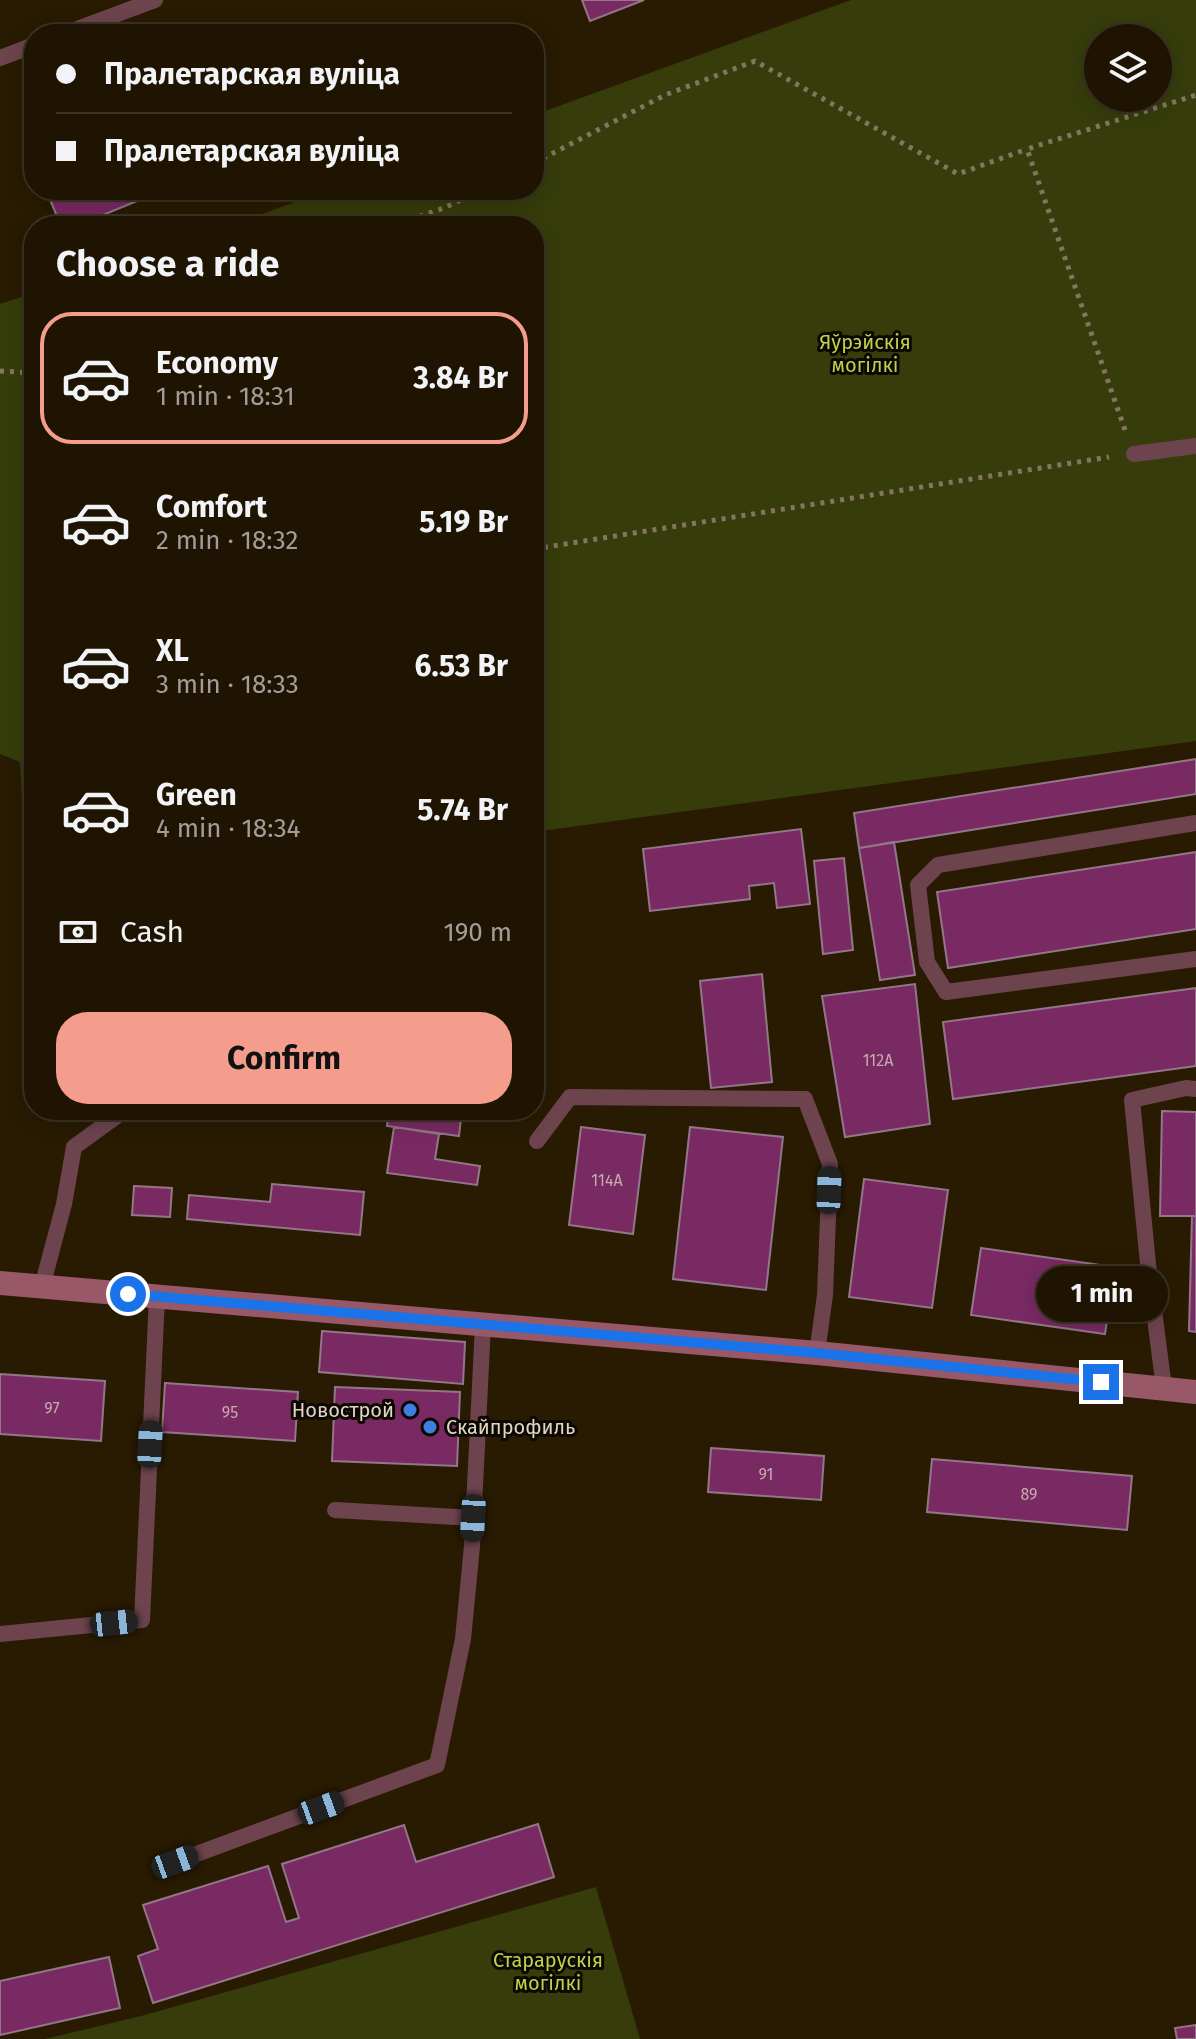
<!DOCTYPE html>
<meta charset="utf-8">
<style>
body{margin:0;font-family:"Fira Sans",sans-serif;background:#2c2111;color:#f1f3f6;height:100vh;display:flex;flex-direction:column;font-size:30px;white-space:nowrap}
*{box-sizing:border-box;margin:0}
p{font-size:26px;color:#a19e99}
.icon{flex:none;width:44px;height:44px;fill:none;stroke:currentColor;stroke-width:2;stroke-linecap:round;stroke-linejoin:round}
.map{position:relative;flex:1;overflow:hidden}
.sheet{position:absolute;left:24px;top:216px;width:520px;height:904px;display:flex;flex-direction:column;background:#1f1402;border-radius:32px;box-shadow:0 4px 20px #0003,0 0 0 2px #3c3324}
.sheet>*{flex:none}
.banner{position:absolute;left:24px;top:24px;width:520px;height:176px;border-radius:32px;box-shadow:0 4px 20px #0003,0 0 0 2px #3c3324;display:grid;align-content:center;height:176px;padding:0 32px;background:#1f1402}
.fabs{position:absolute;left:1084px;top:24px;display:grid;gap:16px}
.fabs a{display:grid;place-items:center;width:88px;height:88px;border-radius:50%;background:#1f1402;box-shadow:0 4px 20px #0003,0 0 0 2px #3c3324;font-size:40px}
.end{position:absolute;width:36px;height:36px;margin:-18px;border:10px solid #1a73e8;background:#fff;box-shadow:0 0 0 4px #fff}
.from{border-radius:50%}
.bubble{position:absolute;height:56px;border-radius:28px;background:#1f1402;box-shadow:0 4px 20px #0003,0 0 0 2px #3c3324;font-size:26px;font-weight:700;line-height:56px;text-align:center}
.car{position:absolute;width:24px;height:48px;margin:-24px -12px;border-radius:10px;box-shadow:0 0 6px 2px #0007;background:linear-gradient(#222 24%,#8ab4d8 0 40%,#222 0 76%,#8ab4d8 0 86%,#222 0)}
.banner b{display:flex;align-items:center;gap:28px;height:76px;font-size:30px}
.banner b+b{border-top:2px solid #3c3324}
.banner i{width:20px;height:20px;background:#f1f3f6}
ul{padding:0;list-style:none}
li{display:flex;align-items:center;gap:24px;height:132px;margin:0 16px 12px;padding:0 16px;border:4px solid transparent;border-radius:32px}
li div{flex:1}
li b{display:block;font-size:30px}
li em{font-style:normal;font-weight:700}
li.selected{border-color:#f49d8c}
li>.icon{width:72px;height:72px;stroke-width:1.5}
h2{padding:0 32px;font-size:36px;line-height:96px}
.pay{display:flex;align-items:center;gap:20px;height:88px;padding:0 32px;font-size:30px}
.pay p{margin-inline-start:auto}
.action{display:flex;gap:16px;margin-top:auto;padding:16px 32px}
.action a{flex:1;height:92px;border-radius:32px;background:#f49d8c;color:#111;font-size:32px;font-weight:700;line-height:92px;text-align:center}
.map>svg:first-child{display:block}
.green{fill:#363d0b;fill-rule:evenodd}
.building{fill:#792a62;stroke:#937688;stroke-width:2}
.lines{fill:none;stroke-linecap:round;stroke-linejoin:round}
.path{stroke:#827662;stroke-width:5;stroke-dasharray:4 6;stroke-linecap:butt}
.lane{stroke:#6d444e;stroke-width:16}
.secondary{stroke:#995868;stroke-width:24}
.route{stroke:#1a73e8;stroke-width:10}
.shop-dot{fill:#3f7fe0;stroke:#0d0701;stroke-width:3}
.labels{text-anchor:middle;stroke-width:6;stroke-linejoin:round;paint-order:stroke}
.number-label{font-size:16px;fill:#c6abae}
.park-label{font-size:20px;fill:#bed24a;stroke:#0d0701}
.poi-label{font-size:20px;fill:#dfd6c7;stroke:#0d0701;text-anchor:end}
</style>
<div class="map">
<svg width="1196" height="2039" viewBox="0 0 1196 2039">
<rect width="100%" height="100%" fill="#291b02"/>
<path class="green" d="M851,0H1196V741L534,832V226H229L328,190H534V115ZM1098,38H1158V98H1098Z
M34,293V884H26L20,762L0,754V304Z
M596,1887L640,2039H45L145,2015Z"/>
<path class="building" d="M582,0H644L590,21Z
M46,190H164L76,226H61Z
M1196,759V794L859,848L854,813Z
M801,829L810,904L777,908L774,883L749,886L750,899L650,911L643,849Z
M894,842L915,975L880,980L859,848Z
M1196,852V929L948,968L937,892Z
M844,858L853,950L823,954L814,861Z
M762,974L772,1082L711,1088L700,981Z
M915,984L930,1124L845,1137L822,996Z
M1196,988V1066L953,1099L943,1022Z
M389,1110H462L459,1136L387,1126Z
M1162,1111L1196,1112V1216H1160Z
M394,1127L439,1134L435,1159L480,1166L477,1185L387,1173Z
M581,1127L645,1135L633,1234L569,1225Z
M690,1127L783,1137L766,1290L673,1279Z
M864,1179L948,1190L932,1308L849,1297Z
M272,1184L364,1192L360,1235L187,1219L189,1195L270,1202Z
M134,1186L172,1188L170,1217L132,1215Z
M1192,1216H1196V1332L1189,1331Z
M981,1248L1115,1267L1105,1334L971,1315Z
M322,1331L465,1342L463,1384L319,1372Z
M0,1374L105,1381L101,1441L0,1434Z
M165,1383L298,1392L295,1441L162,1432Z
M335,1387L460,1392L457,1466L332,1461Z
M711,1448L824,1456L821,1500L708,1492Z
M932,1459L1132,1476L1127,1530L927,1512Z
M538,1824L554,1877L153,2003L138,1956L158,1949L143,1905L268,1866L286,1922L299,1918L282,1864L404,1825L416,1862Z
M109,1957L120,2008L0,2035V1981Z
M1196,2025V2039H1177L1175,2028Z"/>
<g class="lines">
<path class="path" d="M534,163L665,95L755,61L958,174L1027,149
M391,226L444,208L481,190
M0,371L34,373
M1125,430L1027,149L1196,95
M534,549L1109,457"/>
<path class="lane" d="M64,34L155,0
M0,58L34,45
M1134,454L1196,446
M1196,823L938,865L918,885L927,962L946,992L1196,959
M537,1141L570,1097L805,1099L830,1164L825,1295L817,1353
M42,1287L64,1204L74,1147L125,1110
M1164,1388L1148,1264L1132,1100L1186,1088L1196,1089
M335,1510L473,1518
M0,1634L142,1620L157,1297
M175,1862L437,1765L463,1639L472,1546L483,1325"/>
<path class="secondary" d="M0,1283L817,1353L1196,1392"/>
</g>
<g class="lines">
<path class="route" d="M128,1294L817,1353L1101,1382"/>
</g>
<g class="shop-dot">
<circle cx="410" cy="1410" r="8"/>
<circle cx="430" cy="1427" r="8"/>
</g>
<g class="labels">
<g class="number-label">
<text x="878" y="1066">112А</text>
<text x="607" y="1186">114А</text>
<text x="52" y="1414">97</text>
<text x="230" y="1418">95</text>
<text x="766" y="1480">91</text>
<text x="1029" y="1500">89</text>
</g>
<g class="park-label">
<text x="865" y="349">Яўрэйскія<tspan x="865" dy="23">могілкі</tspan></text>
<text x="548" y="1967">Старарускія<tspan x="548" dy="23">могілкі</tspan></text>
</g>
<g class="poi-label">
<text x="394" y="1417">Новострой</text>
<text x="446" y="1434" text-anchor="start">Скайпрофиль</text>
</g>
</g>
</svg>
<div class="fabs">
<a><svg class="icon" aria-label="layers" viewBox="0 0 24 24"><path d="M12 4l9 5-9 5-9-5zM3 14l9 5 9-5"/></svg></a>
</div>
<i class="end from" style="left:128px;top:1294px"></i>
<i class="end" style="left:1101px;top:1382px"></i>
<div class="bubble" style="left:1036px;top:1266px;width:132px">1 min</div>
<i class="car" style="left:829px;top:1190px;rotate:2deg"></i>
<i class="car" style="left:150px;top:1444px;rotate:3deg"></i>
<i class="car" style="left:473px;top:1518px;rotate:183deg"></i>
<i class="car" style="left:114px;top:1623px;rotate:84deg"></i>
<i class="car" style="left:321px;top:1808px;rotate:70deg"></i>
<i class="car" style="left:175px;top:1862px;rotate:70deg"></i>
<div class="banner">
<b><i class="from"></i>Пралетарская вуліца</b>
<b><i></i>Пралетарская вуліца</b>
</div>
<section class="sheet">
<h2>Choose a ride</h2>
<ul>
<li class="selected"><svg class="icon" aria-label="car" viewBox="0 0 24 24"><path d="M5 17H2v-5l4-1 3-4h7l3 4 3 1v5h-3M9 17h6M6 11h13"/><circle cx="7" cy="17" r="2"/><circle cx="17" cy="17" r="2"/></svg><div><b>Economy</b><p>1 min · 18:31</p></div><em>3.84 Br</em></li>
<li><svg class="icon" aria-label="car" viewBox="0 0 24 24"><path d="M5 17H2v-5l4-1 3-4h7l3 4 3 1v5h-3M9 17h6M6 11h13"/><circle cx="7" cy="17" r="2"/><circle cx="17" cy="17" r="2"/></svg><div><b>Comfort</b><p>2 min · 18:32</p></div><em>5.19 Br</em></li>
<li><svg class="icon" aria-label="car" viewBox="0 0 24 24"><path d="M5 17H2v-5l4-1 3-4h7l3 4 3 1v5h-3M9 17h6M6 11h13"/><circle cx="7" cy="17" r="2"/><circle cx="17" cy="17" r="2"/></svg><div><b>XL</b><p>3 min · 18:33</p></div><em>6.53 Br</em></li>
<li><svg class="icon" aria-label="car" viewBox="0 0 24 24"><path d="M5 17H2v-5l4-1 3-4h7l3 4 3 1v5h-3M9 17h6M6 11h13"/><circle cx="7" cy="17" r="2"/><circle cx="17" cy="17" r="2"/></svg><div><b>Green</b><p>4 min · 18:34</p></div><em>5.74 Br</em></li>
</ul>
<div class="pay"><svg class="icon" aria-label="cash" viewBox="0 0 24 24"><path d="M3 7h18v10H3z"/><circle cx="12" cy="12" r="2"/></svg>Cash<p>190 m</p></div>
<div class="action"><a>Confirm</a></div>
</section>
</div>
